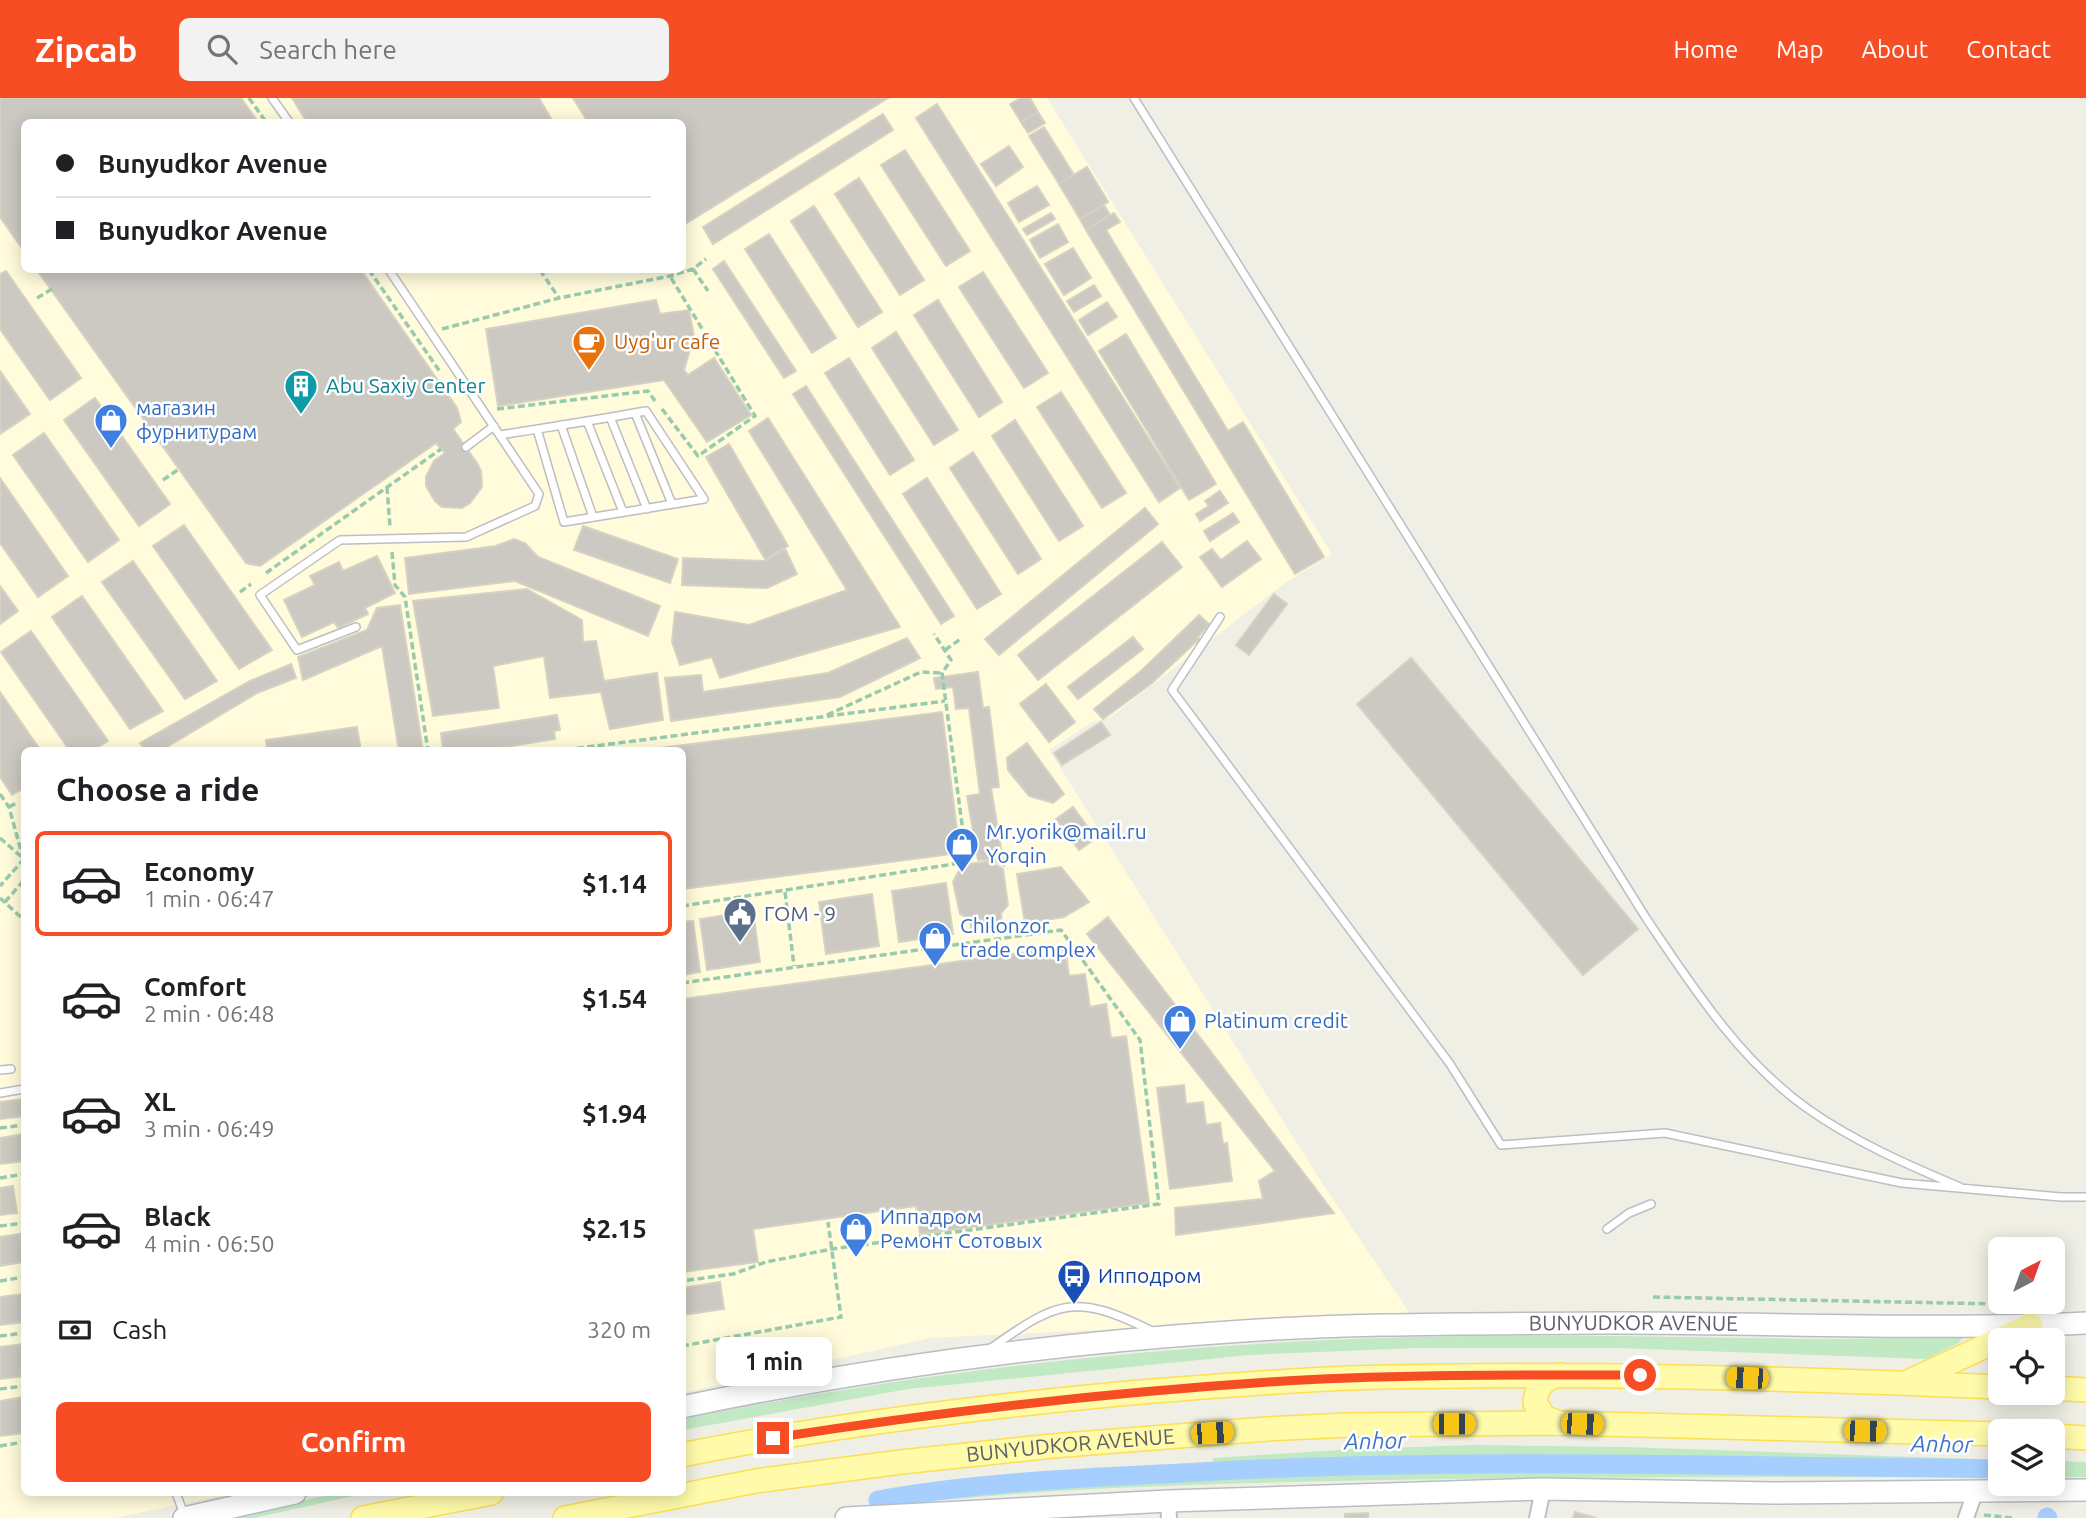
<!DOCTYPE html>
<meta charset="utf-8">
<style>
body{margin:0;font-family:Ubuntu,sans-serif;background:#f2f2f2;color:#202124;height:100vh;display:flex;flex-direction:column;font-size:26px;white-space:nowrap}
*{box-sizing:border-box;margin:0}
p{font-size:23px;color:#757577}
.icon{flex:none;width:38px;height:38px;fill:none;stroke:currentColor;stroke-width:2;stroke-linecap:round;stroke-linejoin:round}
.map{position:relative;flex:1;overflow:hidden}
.drawer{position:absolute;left:21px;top:649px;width:665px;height:749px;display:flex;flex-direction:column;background:#fff;border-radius:10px;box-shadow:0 4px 18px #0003}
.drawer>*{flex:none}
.banner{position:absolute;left:21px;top:21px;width:665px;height:154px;border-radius:10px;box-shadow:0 4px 18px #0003;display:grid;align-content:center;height:154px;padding:0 35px;background:#fff}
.needle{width:46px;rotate:41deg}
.controls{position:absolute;left:1988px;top:1139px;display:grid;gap:14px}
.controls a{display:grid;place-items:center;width:77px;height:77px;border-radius:10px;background:#fff;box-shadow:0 4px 18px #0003;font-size:35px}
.end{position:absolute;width:32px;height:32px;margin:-16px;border:9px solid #f64d25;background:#fff;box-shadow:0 0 0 4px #fff}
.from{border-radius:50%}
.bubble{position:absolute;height:49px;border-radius:10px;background:#fff;box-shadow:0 4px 18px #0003;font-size:23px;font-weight:700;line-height:49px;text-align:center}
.car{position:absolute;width:21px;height:42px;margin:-21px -10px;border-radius:9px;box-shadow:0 0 5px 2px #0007;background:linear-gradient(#f5c518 24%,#345 0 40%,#f5c518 0 76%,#345 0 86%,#f5c518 0)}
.banner b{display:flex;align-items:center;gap:24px;height:66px;font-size:26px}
.banner b+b{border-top:2px solid #e0e0e0}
.banner i{width:18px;height:18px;background:#202124}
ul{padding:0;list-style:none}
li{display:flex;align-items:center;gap:21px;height:105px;margin:0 14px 10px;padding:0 21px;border:4px solid transparent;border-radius:10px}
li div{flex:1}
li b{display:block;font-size:26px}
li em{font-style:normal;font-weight:700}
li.active{border-color:#f64d25}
li>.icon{width:63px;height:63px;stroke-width:1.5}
h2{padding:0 35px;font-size:32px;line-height:84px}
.pay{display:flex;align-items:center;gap:18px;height:77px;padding:0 35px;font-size:26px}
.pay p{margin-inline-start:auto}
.cta{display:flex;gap:14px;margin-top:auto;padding:14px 35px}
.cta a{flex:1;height:80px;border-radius:10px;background:#f64d25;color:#fff;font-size:28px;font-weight:700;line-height:80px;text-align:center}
header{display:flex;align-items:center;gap:42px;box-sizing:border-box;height:98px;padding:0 35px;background:#f64d25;color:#fff}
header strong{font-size:33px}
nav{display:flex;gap:38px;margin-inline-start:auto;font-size:24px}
.search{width:490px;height:63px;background:#f2f2f2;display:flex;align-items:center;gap:18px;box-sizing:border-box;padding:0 24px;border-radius:10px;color:#757577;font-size:26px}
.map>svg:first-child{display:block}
.commercial{fill:#fffbdb;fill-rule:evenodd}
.green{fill:#c0e9c4}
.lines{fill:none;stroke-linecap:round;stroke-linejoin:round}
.canal{stroke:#a6ceff;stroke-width:19}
.building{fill:#cbc9c2;stroke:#d5d2c3;stroke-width:2}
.lane-casing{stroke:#bcbec5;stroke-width:10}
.street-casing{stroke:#bcbec5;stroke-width:18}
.secondary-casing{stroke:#babdc4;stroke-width:24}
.primary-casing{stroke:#fcdf53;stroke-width:26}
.path{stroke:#98cbad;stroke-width:3.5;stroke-dasharray:7 3.5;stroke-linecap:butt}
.lane{stroke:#fff;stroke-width:7}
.street{stroke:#fff;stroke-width:14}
.secondary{stroke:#fff;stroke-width:21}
.primary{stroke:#fffbab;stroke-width:23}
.route{stroke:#f64d25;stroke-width:9}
.labels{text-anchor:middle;stroke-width:5;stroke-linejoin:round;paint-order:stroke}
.food-label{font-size:21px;fill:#c56008;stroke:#fff;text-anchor:start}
.culture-label{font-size:21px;fill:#0d838f;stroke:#fff;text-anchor:start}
.shop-label{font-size:21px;fill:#366cbe;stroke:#fff;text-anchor:start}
.service-label{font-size:21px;fill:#4e5e75;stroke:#fff;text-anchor:start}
.transit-label{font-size:21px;fill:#164399;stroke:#fff;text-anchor:start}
.street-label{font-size:21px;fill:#5d6067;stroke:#fff}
.water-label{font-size:23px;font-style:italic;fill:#3f74cc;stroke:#fff}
</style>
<header>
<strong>Zipcab</strong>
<div class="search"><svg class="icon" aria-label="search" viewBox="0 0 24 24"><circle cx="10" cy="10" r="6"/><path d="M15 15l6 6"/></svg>Search here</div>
<nav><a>Home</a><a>Map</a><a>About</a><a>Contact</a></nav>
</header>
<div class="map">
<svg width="2086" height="1420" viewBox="0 0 2086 1420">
<rect width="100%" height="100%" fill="#f0efe5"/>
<path class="commercial" d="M0,0H1047L1332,456L1288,483L1109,620L1091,625L1049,652L1324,1088L1411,1217L930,1240L683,1295L682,653H24V1395H234L114,1420H0ZM24,24H682V172H24Z"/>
<path class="green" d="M1615,1238L1809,1241L1962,1240L1959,1245L1926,1261L1617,1250H1415L1249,1257L908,1291L683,1332V1321C923,1273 1169,1245 1414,1239C1481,1237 1548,1238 1615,1238Z
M1476,1347L1626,1349L2000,1362V1379C1698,1379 1395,1377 1093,1391C1031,1394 969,1400 907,1405L902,1402L987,1390L1208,1375L1214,1360L1356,1351Z
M2053,1363L2086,1364V1379H2053Z
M338,1395H367L254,1420H222Z"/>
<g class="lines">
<path class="canal" d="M878,1402C978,1384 1080,1380 1181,1375C1454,1359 1727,1368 2000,1371
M2047,1419L2048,1420"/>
</g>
<path class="building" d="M0,0H241L258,24H24V153L0,119Z
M292,0H539L553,24H307Z
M573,0H888L682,128V24H588Z
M1021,0H1030L1038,14L1021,24L1010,6Z
M937,6L1180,390L1159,404L916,20Z
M1038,14L1045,25L1028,35L1021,24Z
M883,16L893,32L713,146L703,129Z
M1044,29L1074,77L1059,86L1029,38Z
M1009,48L1023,69L996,88L981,66Z
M905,52L970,153L946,168L881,67Z
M1087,69L1108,104L1080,121L1059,86Z
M859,80L924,182L900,197L835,96Z
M1037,88L1049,107L1019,124L1008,105Z
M1104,107L1110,117L1086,132L1080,121Z
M814,108L882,214L858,229L791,123Z
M1051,115L1055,121L1027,137L1023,131Z
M1114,115L1120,124L1106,132L1228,333L1243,324L1324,459L1295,476L1086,132Z
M1058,126L1068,144L1040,160L1030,142Z
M769,136L836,240L812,255L745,151Z
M1073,150L1091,180L1064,197L1045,166Z
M724,163L796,273L784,280L713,171Z
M37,172H361L457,310L461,324L453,331L477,365L481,373L482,389L470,405L462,410L442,409L435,403L426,388V379L434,363L445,355L436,345L260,468L246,465Z
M6,173L81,280L50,302L0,231V176Z
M983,174L1048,275L1024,290L959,189Z
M1094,187L1101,198L1074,214L1067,203Z
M656,202L660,216L689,212L694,238L684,272L688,277L714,260L751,317L707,344L664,282L498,308L486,231Z
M938,202L1002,304L979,319L914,217Z
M1107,204L1117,219L1088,237L1079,222Z
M896,234L958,332L934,347L872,250Z
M1126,236L1216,386L1189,402L1099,253Z
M849,260L914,362L890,377L825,275Z
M0,273L30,316L0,336Z
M806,288L954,518L941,526L793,296Z
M1061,294L1126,395L1102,410L1037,309Z
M95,300L170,406L139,428L64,322Z
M768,320L900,529L720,580L712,559L680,567L672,544L675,514L749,527L847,492L749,333Z
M1015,322L1083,428L1059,443L992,338Z
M44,335L119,442L88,464L13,357Z
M729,346L788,448L765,461L706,359Z
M973,354L1041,461L1018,476L950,370Z
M0,380L68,478L38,499L0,445Z
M927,380L1001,496L977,511L903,396Z
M1220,393L1228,405L1200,423L1196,416L1209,408L1205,403Z
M1145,410L1158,426L999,557L985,541Z
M1233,415L1239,424L1210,443L1204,433Z
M184,427L272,552L239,571L153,448Z
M583,428L678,461L670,485L574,452Z
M514,441L525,445L538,459L660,508L648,538L515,483L409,496L405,460L496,448Z
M1247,443L1261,461L1222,489L1200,459L1212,451L1221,462Z
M1162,444L1182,469L1038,582L1018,557Z
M785,451L797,476L767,490L682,487L683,460L764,463Z
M377,458L395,495L365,510L368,516L338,530L334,524L302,539L284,502L315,487L310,478L339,464L343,473Z
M133,463L217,583L185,601L102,484Z
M0,488L18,513L0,526Z
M527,491L582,522L583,544L596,543L604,583L657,575L663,622L610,631L601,594L550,600L544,558L493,568L499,610L433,618L413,503Z
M1274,496L1287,506L1249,557L1236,547Z
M82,498L163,613L130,631L52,519Z
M400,507L423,653H399L382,548L303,582L298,559L367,532L377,510Z
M1199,517L1209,526L1198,539L1199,541L1152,585L1103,621L1094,611L1141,573Z
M31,533L108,643L91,653H70L1,554Z
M1133,539L1143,551L1078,601L1068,589Z
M907,540L920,560L840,599L671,623L665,580L701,577L703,594L828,575Z
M1411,560L1638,831L1583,877L1357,606Z
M291,566L296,580L257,595L160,653H146L140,645L250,583Z
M978,574L983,610L989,609L999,689L991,690L1004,768L991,761L978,762L967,698L980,696L969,610L956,611L953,589L936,591L934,580Z
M1046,586L1075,624L1049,644L1020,606Z
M0,594L41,653H24V690L12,697L0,679Z
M942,614L960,755L682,791V653H637Z
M557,617L560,632L554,633L555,641L479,653H443L441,635Z
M1101,624L1110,637L1062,667L1054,655Z
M357,629L361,653H267L266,642Z
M1027,645L1064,696L1053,705L1029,698L1008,672L1007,660Z
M1073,709L1096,740L1079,752L1056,721Z
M990,763L1003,771L1008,807L1001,815L1002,826L971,831L970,821L960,816L953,784L962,767Z
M1061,769L1089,804L1064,819L1025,825L1017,776Z
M946,785L953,836L899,844L892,793Z
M872,796L879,848L826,856L819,804Z
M753,813L760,864L707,872L700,821Z
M1108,819L1334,1115L1176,1137L1175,1110L1263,1101L1259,1083L1275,1073L1087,836Z
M693,823L700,874L682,877V824Z
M1065,849L1069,878L1085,876L1090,909L1106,906L1111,940L1126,938L1149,1105L920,1136L916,1108L753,1131L758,1164L682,1174V901Z
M1184,987L1186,1006L1203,1004L1206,1027L1220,1025L1223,1046L1227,1045L1232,1083L1170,1091L1157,990Z
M24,1001V1018L0,1021V1004Z
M24,1036V1063L0,1066V1040Z
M13,1088L17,1115L0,1117V1090Z
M20,1136L24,1164L0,1168V1139Z
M720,1184L724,1211L682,1217V1190Z
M24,1196V1224L0,1227V1199Z
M24,1246V1278L0,1281V1249Z
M24,1299V1335L0,1338V1303Z
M1575,1414L1596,1420H1573Z
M1368,1415V1420H1345V1416Z"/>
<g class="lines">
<defs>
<path id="lane" d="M272,0L289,24
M1134,0L1646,820C1692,888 1740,963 1808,1011C1855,1044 1908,1067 1960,1089
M635,315L672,406
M610,319L647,411
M587,323L623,414
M561,327L593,419
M500,337C549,329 597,322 646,313L704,401L564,424L537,331
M466,349L494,328
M1220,519L1172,592L1450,966L1501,1047L1665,1035L1902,1085L2061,1099H2086
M356,529L297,552L260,497L340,442L466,439L535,408L539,396L389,172
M0,972L11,971
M0,995L24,991
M1607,1131L1629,1115L1651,1106
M991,1250C1059,1202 1075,1195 1152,1233
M176,1395L184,1416"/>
<path id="street" d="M1168,1403L1169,1420
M1537,1420L1543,1391
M1966,1420L1975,1394"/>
<g id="secondary">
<path id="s1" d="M682,1309C863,1271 1045,1246 1229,1234C1351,1225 1475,1226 1597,1225C1760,1224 1923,1233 2086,1225"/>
<path d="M184,1420L295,1395"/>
<path d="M846,1420L1168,1403L1543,1391L1774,1395L2086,1392"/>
</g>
<g id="primary">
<path d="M1910,1283L2031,1227"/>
<path d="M2053,1290L2086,1292"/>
<path d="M1559,1325L1544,1319L1535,1305C1536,1289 1544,1280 1560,1277"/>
<path d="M2053,1338L2086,1340"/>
<path d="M682,1357C830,1327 980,1309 1130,1295C1203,1289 1276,1283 1349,1280C1566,1274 1783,1280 2000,1289"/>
<path d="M363,1420L491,1395"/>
<path id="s2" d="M565,1420L756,1383L901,1364L1052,1348L1267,1331L1349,1327L1559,1325L2000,1336"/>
</g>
</defs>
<use href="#lane" class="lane-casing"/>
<use href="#street" class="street-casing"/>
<use href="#secondary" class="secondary-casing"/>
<use href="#primary" class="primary-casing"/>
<path class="path" d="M249,0L266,24
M693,171L708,193
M369,172L441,275
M540,172L559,200
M37,200L52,191
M442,231L559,200L670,178L693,171L706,161
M497,311L648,293L655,303
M662,311L698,358L755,318L670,178
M163,382L179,371
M387,389L390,429
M392,454L395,487L405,499L428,653
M266,475L441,351
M240,494L251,486
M945,552L962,540
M827,617L921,574L942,575
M556,653L945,603
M0,696L9,709L24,764
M9,709L18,704
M0,740L24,761L0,788
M785,794L794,868
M0,800L24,822
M5,804L24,782
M682,808L967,764L942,575L951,562L934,536
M682,885L1061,832L1140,942L1159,1106L832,1151L766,1164L733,1176L682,1183
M0,1030L24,1027
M23,1077L24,1091
M0,1080L24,1076
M0,1128L24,1125
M0,1183L24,1179
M1653,1199L1997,1206
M0,1238L24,1235
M682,1248L841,1219L828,1124
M0,1291L24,1288
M0,1348L24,1344
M1984,1417L2013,1420"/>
<use href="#lane" class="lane"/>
<use href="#street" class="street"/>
<use href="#secondary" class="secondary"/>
<use href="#primary" class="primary"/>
</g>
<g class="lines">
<path class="route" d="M773,1340C938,1314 1103,1295 1269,1284C1392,1276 1517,1277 1640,1277"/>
</g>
<defs>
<symbol id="cafe-pin" viewBox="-11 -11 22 30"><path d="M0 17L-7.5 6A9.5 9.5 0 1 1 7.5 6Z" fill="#e8710a" stroke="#fff"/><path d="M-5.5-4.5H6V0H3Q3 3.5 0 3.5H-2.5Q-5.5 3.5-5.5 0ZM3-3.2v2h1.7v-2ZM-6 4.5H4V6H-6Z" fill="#fff"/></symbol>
<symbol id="building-pin" viewBox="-11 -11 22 30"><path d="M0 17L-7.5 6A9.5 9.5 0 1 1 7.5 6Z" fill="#0f9aa8" stroke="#fff"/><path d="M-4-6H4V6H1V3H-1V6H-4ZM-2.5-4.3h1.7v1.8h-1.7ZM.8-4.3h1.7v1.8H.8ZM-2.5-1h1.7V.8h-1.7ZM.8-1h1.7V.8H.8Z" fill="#fff"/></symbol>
<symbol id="shop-pin" viewBox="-11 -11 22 30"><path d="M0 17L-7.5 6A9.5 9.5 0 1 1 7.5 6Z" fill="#3f7fe0" stroke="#fff"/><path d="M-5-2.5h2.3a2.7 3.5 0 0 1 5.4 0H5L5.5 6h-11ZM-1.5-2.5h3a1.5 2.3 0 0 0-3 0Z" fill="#fff"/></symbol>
<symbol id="civic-pin" viewBox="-11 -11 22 30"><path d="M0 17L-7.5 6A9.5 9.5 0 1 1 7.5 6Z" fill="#5c6f8a" stroke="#fff"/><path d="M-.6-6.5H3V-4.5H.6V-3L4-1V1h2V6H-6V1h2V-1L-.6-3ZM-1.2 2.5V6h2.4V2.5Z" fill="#fff"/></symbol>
<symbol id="bus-pin" viewBox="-11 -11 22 30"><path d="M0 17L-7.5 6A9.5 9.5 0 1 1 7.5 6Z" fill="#1a4fb4" stroke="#fff"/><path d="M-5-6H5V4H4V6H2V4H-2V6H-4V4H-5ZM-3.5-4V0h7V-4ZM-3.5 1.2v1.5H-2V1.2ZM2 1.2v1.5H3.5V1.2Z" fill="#fff"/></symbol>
</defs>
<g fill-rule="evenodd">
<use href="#cafe-pin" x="570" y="225" width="38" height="52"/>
<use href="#building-pin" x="282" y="269" width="38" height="52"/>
<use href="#shop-pin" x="92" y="303" width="38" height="52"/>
<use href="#shop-pin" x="943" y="727" width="38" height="52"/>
<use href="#civic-pin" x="721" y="797" width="38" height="52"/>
<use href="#shop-pin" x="916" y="821" width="38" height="52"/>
<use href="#shop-pin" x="1161" y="904" width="38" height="52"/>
<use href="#shop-pin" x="837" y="1112" width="38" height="52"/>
<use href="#bus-pin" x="1055" y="1159" width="38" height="52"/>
</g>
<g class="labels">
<g class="food-label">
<text x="614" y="251">Uyg'ur cafe</text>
</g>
<g class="culture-label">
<text x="326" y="295">Abu Saxiy Center</text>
</g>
<g class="shop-label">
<text x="136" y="317">магазин<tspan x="136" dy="24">фурнитурам</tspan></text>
<text x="986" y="741">Mr.yorik@mail.ru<tspan x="986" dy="24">Yorqin</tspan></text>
<text x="960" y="835">Chilonzor<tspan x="960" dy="24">trade complex</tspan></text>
<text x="1204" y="930">Platinum credit</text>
<text x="880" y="1126">Иппадром<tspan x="880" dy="24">Ремонт Сотовых</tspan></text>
</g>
<g class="service-label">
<text x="764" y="823">ГОМ - 9</text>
</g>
<g class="transit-label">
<text x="1098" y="1185">Ипподром</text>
</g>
<g class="street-label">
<text dy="7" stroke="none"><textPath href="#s1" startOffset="957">BUNYUDKOR AVENUE</textPath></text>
<text dy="7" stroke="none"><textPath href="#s2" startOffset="511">BUNYUDKOR AVENUE</textPath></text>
</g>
<g class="water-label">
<text transform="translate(1375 1343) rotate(-1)" y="8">Anhor</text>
<text transform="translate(1942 1346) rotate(1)" y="8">Anhor</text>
</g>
</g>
</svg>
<div class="controls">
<a><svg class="needle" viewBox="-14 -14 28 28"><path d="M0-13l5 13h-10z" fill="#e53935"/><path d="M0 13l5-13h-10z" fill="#757577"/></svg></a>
<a><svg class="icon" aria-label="locate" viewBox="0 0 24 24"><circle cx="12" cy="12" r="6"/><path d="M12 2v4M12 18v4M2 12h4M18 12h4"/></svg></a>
<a><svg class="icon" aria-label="layers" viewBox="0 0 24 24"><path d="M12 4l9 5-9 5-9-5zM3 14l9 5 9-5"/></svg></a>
</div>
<i class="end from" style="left:1640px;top:1277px"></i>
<i class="end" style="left:773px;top:1340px"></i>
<div class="bubble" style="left:716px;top:1239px;width:116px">1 min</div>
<i class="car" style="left:1747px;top:1280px;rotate:272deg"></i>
<i class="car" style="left:1454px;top:1326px;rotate:90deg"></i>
<i class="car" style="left:1582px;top:1326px;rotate:92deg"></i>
<i class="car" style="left:1865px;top:1333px;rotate:91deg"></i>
<i class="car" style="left:1212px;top:1335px;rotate:86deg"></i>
<div class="banner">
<b><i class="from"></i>Bunyudkor Avenue</b>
<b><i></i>Bunyudkor Avenue</b>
</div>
<section class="drawer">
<h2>Choose a ride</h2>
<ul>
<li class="active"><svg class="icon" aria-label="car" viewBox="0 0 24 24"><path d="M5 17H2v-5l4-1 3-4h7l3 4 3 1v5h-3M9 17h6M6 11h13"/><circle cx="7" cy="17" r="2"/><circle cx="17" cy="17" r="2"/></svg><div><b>Economy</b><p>1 min · 06:47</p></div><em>$1.14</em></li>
<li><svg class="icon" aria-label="car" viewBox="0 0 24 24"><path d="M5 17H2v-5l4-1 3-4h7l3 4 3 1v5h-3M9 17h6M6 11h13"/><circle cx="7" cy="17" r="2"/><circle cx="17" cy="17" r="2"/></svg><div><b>Comfort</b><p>2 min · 06:48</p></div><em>$1.54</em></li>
<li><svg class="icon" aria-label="car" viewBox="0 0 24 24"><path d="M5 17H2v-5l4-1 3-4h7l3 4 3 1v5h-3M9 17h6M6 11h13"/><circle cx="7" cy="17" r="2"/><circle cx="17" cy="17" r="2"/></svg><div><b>XL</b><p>3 min · 06:49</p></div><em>$1.94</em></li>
<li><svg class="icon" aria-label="car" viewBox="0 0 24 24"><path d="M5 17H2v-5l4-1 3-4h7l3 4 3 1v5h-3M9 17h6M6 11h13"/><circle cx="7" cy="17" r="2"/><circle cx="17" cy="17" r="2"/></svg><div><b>Black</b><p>4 min · 06:50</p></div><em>$2.15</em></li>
</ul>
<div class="pay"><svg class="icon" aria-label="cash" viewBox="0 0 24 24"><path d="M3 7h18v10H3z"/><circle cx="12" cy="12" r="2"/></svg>Cash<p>320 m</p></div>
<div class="cta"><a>Confirm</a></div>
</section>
</div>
